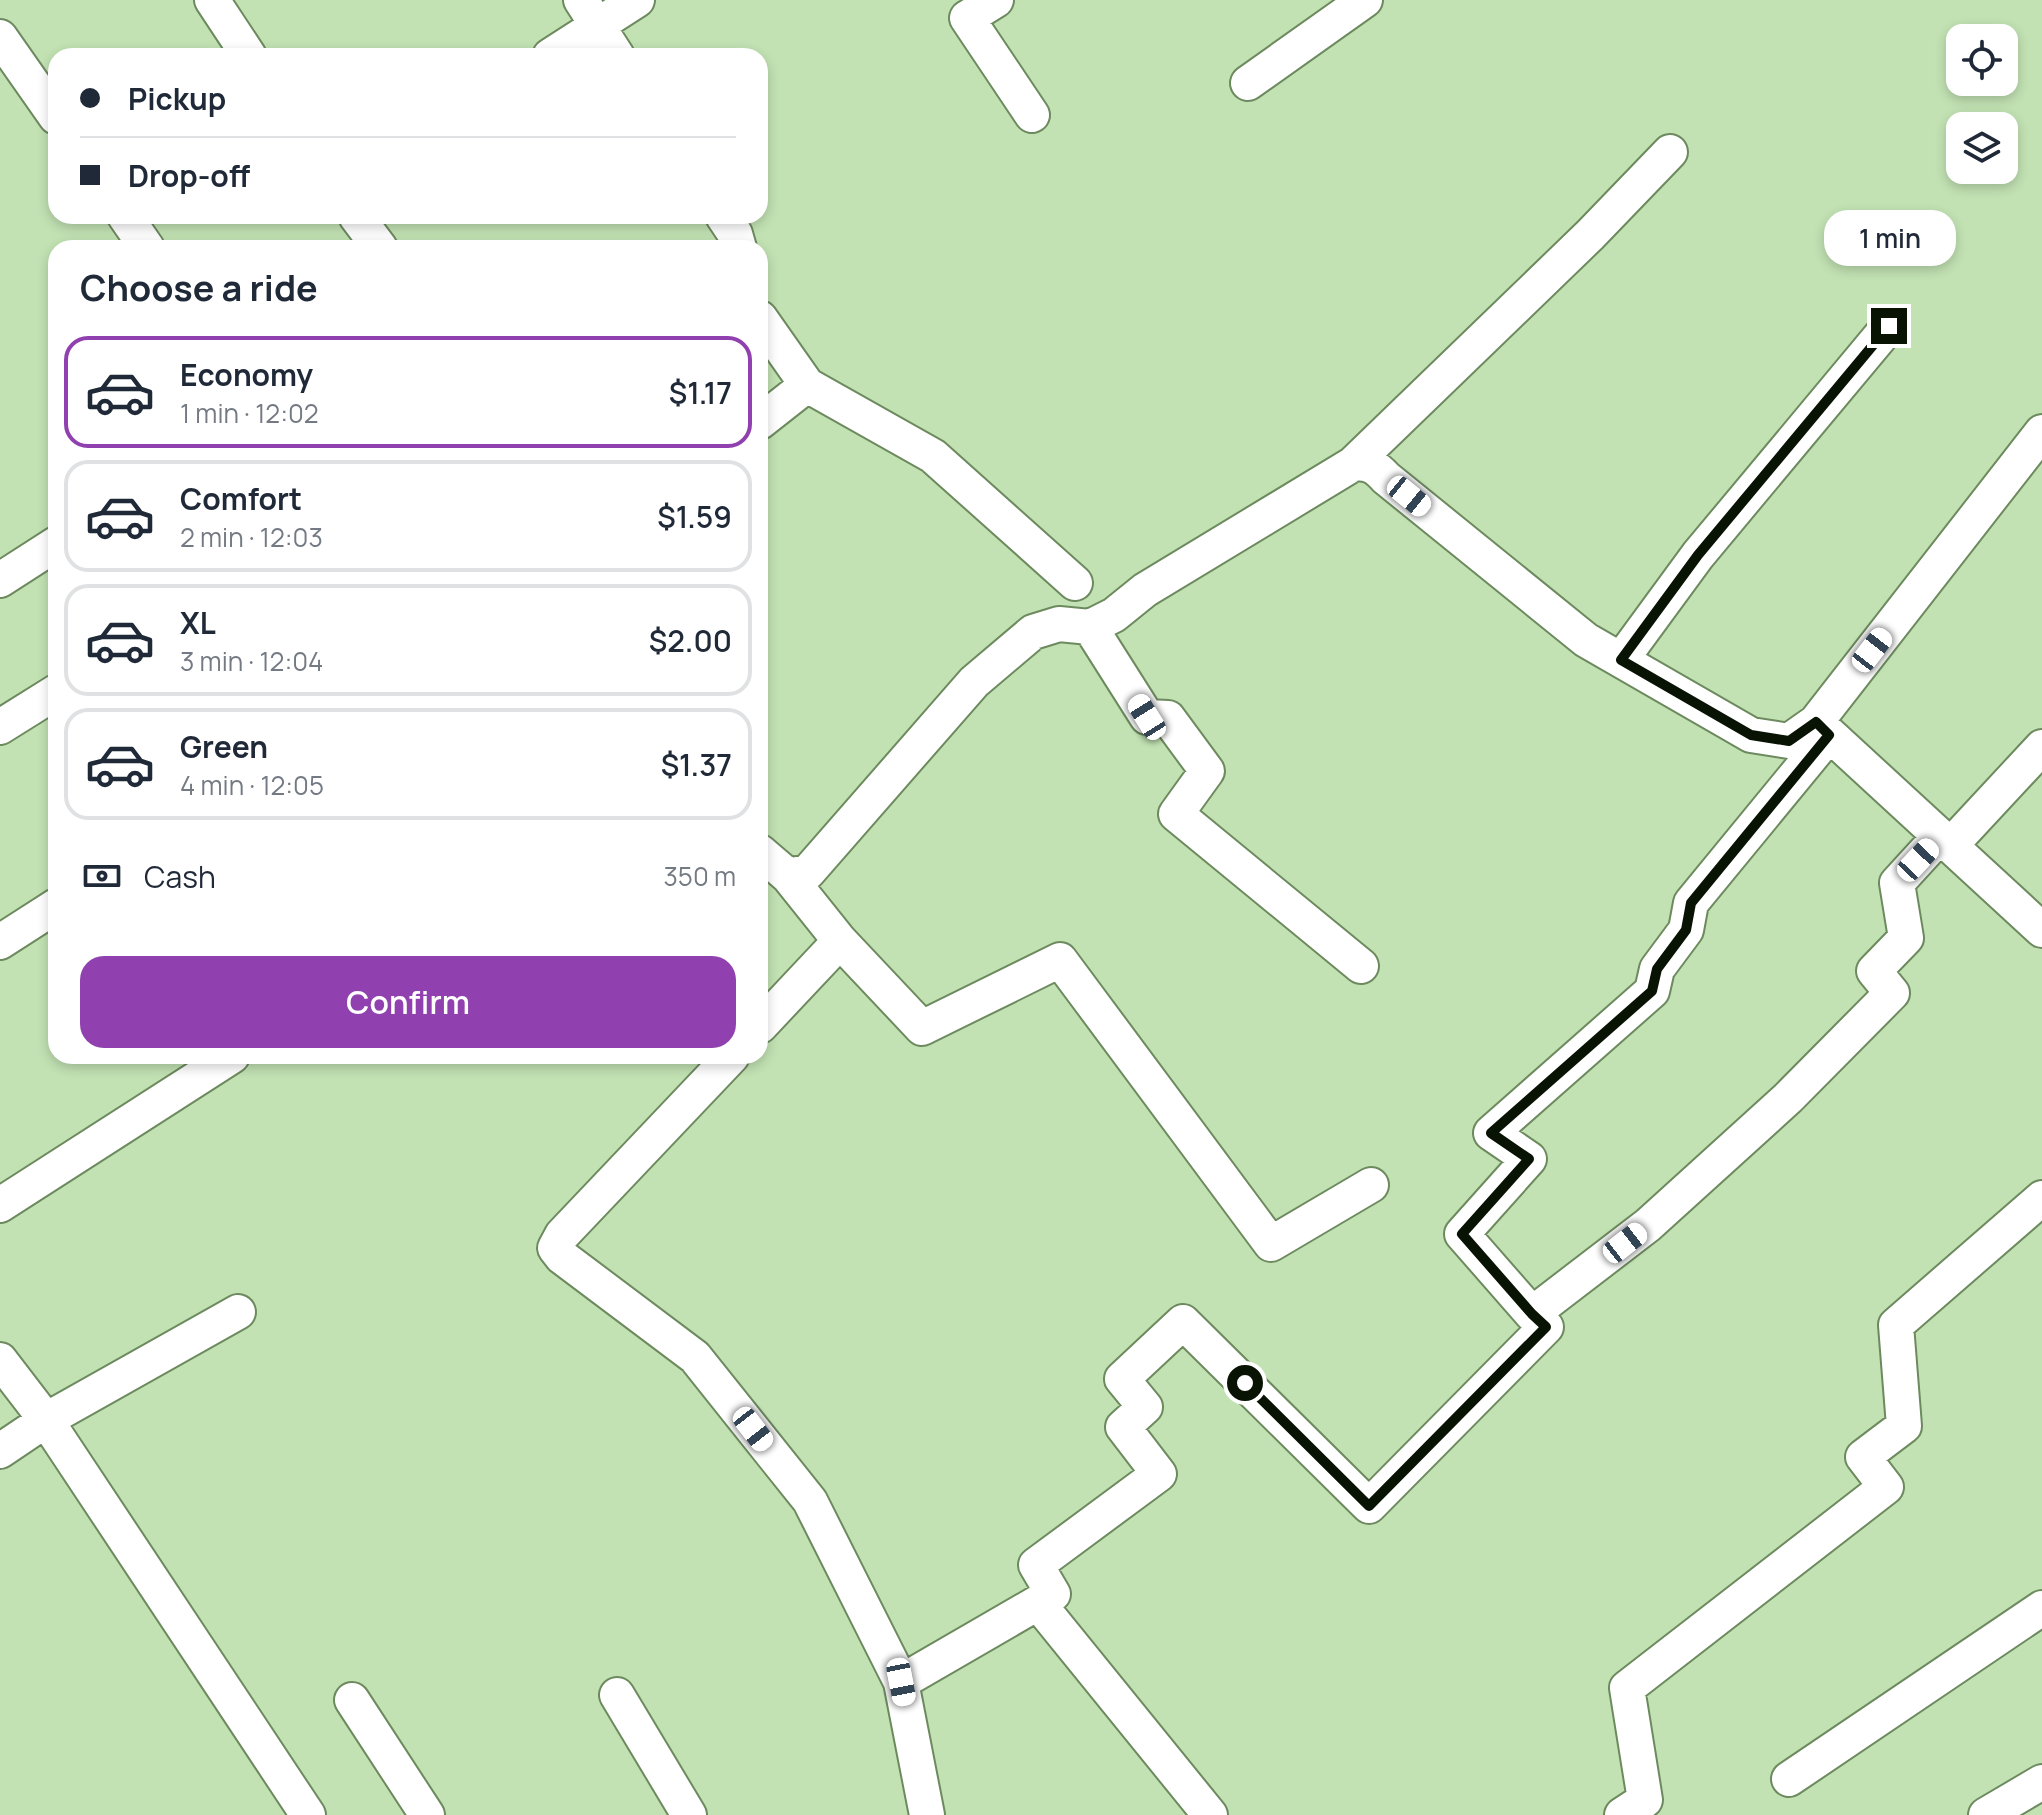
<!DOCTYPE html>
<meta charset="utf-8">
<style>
body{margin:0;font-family:Manrope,sans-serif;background:#f2f2f3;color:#1f2937;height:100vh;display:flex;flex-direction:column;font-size:30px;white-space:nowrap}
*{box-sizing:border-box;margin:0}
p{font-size:26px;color:#747a83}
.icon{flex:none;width:44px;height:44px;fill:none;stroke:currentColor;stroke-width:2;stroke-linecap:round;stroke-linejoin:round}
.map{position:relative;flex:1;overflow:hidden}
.drawer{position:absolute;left:48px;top:240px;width:720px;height:824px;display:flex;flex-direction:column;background:#fff;border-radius:24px;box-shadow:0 4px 12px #0003}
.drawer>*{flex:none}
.top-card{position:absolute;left:48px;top:48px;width:720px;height:176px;border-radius:24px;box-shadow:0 4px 12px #0003;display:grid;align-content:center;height:176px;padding:0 32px;background:#fff}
.fabs{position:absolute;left:1946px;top:24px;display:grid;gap:16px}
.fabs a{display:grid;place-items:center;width:72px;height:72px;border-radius:16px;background:#fff;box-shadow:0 4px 12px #0003;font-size:40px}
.end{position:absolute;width:36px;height:36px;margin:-18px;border:10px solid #091304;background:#fff;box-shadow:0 0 0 4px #fff}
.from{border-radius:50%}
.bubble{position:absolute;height:56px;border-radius:24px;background:#fff;box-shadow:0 4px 12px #0003;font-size:26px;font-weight:600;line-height:56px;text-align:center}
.car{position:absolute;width:24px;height:48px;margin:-24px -12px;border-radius:10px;box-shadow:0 0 6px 2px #0007;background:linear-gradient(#fff 24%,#345 0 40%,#fff 0 76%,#345 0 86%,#fff 0)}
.top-card b{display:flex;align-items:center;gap:28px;height:76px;font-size:30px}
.top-card b+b{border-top:2px solid #e0e1e3}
.top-card i{width:20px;height:20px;background:#1f2937}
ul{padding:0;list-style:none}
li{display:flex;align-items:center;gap:24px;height:112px;margin:0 16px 12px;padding:0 16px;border:4px solid #e0e1e3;border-radius:24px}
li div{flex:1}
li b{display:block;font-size:30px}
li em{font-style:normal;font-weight:600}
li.active{border-color:#9040af}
li>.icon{width:72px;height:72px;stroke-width:1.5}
h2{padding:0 32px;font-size:36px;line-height:96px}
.pay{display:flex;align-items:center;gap:20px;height:88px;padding:0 32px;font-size:30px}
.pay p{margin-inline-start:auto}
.cta{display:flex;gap:16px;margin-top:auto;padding:16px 32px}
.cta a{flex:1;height:92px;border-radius:24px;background:#9040af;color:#fff;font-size:32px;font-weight:600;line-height:92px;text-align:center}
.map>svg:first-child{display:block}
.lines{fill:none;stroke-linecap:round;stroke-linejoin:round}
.minor-casing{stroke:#6d8a5f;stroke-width:38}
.minor{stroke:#fff;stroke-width:34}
.route{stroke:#091304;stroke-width:10}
</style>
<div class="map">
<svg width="2042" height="1815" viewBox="0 0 2042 1815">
<rect width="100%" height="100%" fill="#c2e2b3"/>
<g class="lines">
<defs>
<path id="minor" d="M212,0L249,56
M581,0L617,56
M996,0L967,18L1032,115
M0,37L56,117
M550,56L637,0
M1248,83L1365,0
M125,216L147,248
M356,216L380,248
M723,216L735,234L739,248
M760,318L807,385L933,456L1075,583
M760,422L807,385
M1353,464C1369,462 1376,467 1386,478L1586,640L1751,735L1789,741L1816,722L2042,432
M0,580L56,544
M1090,627L1147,717L1168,718L1207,771L1176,814L1361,966
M1621,660L1698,555L1889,326
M1816,722L2042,930
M0,727L56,692
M1950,846L2042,747
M760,852L788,876L808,872L974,682L1033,632L1059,624L1090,627L1114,615L1145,590L1353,464L1590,235L1670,152
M788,876L840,941
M0,942L56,906
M760,1026L840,941L922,1028L1060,960L1271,1244L1371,1185
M732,1056L562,1235L555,1248L562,1257L695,1357L810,1501L901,1682L927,1815
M0,1205L232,1056
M1532,1314L1462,1234L1529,1159L1491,1133L1652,991L1657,969L1686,930L1691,903L1829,735
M0,1360L46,1420L308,1815
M0,1451L46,1420L238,1312
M1038,1603L1210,1815
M901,1682L1053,1594L1036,1565L1159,1474L1123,1427L1145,1407L1122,1379L1183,1322L1369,1506L1546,1327L1532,1314L1648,1225L1788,1098L1892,993L1874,971L1906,938L1897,883L1940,836
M617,1695L689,1815
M352,1700L427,1815
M1789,1779L2042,1608
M1622,1815L1645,1800L1627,1688L1886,1487L1863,1457L1904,1426L1896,1325L2042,1198
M1986,1815L2042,1782"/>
</defs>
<use href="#minor" class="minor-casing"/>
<use href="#minor" class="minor"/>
</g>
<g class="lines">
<path class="route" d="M1245,1383L1369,1506L1546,1327L1532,1314L1462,1234L1529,1159L1491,1133L1652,991L1657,969L1686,930L1691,903L1829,735L1816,722L1789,741L1751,735L1621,660L1698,555L1889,326"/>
</g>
</svg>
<div class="fabs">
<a><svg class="icon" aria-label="locate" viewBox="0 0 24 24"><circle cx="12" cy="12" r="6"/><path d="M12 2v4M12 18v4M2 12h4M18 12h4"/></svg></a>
<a><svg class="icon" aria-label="layers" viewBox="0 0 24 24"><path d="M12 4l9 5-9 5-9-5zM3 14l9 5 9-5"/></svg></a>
</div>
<i class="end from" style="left:1245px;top:1383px"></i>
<i class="end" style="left:1889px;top:326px"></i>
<div class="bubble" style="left:1824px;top:210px;width:132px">1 min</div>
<i class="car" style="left:1409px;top:496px;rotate:129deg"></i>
<i class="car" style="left:1872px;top:650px;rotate:38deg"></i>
<i class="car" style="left:1147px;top:717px;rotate:328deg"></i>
<i class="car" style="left:1918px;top:860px;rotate:43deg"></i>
<i class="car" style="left:1625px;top:1243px;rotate:52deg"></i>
<i class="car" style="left:753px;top:1429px;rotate:142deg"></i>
<i class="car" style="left:901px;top:1682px;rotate:169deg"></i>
<div class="top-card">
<b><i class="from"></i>Pickup</b>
<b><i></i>Drop-off</b>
</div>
<section class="drawer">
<h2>Choose a ride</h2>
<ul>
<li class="active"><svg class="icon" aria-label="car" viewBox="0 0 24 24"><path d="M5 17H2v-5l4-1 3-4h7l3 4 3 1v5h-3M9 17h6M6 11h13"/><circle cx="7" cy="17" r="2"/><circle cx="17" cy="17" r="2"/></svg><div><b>Economy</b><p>1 min · 12:02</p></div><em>$1.17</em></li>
<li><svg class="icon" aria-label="car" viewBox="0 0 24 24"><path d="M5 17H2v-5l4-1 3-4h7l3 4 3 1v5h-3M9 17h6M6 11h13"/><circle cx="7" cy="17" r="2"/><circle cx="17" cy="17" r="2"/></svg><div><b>Comfort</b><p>2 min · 12:03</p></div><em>$1.59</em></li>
<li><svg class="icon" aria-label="car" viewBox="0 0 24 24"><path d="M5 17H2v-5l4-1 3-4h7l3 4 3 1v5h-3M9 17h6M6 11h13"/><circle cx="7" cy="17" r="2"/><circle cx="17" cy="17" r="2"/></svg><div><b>XL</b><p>3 min · 12:04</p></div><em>$2.00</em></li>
<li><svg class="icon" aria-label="car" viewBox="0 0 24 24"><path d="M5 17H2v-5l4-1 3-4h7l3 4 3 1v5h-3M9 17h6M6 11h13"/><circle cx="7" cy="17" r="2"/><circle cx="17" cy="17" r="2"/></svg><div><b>Green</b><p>4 min · 12:05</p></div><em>$1.37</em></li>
</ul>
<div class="pay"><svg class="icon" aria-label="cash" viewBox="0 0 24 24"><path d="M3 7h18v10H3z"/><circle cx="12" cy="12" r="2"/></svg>Cash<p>350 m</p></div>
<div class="cta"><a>Confirm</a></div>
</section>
</div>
